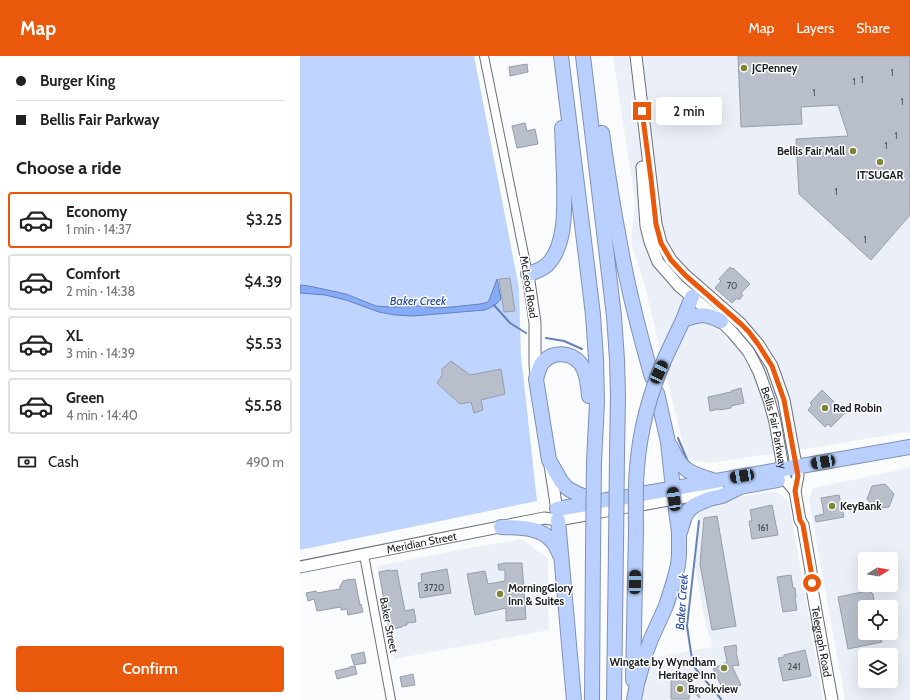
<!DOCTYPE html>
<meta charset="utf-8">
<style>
body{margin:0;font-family:Cabin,sans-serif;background:#f2f2f2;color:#222;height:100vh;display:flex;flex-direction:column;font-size:15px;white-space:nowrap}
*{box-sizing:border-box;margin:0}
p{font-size:13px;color:#767676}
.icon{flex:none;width:22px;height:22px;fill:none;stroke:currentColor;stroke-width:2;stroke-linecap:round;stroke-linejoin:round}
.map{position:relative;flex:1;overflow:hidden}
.sheet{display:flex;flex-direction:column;background:#fff;width:300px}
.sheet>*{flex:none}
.top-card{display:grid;align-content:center;height:88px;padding:0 16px;background:#fff}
.needle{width:26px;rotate:79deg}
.controls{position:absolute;left:558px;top:496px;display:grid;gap:8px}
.controls a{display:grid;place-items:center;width:40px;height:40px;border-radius:4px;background:#fff;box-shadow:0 4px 16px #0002;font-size:20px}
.end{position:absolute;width:18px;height:18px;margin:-9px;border:5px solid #ea580c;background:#fff;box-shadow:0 0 0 2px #fff}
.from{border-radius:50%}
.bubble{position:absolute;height:28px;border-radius:4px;background:#fff;box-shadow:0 4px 16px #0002;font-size:13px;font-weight:600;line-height:28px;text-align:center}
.car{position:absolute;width:12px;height:24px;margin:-12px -6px;border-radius:5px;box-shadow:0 0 3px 1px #0007;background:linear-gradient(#222 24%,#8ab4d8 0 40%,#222 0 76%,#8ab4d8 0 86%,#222 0)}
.top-card b{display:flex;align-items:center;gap:14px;height:38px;font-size:15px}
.top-card b+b{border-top:1px solid #e0e0e0}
.top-card i{width:10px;height:10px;background:#222}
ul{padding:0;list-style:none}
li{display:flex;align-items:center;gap:12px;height:56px;margin:0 8px 6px;padding:0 8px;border:2px solid #e0e0e0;border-radius:4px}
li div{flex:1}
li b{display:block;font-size:15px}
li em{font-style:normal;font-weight:600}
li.active{border-color:#ea580c}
li>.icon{width:36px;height:36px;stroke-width:1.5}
h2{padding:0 16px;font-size:18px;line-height:48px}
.pay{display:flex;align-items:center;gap:10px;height:44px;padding:0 16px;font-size:15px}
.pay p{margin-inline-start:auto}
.button{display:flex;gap:8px;margin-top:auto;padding:8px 16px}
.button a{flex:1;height:46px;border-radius:4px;background:#ea580c;color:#fff;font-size:16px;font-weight:600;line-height:46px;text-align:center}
header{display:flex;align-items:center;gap:24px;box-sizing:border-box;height:56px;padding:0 20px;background:#ea580c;color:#fff}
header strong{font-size:19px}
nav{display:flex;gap:22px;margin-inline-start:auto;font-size:14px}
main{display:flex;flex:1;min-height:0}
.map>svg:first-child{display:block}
.built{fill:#ebeff7;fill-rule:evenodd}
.green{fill:#bfd4fe}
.water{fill:#86abf8;stroke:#6680b8}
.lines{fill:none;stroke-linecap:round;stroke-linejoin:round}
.stream{stroke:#6680b8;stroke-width:2}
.building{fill:#b8bfcb;stroke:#979da9}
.street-casing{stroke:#696f7a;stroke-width:10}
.secondary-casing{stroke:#696f7a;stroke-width:13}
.highway-casing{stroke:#8191b1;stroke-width:16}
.street{stroke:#fff;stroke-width:8}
.secondary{stroke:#fff;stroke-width:11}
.highway{stroke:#b9d0fe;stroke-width:14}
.highway-bridge-casing{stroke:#8191b1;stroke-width:16;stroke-linecap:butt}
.highway-bridge{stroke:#b9d0fe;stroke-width:14}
.route{stroke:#ea580c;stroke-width:5}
.poi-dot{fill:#7e8632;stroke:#fff;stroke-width:1.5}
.labels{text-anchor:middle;stroke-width:3;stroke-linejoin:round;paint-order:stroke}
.number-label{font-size:9px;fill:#42464c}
.poi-label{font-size:11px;font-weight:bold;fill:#1a1d21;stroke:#fff;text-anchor:start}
.street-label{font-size:11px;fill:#1a1d21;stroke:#fff}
.water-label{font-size:12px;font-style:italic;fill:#21459d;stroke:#fff}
</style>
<header>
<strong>Map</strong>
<nav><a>Map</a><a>Layers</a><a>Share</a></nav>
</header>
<main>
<section class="sheet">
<div class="top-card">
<b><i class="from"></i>Burger King</b>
<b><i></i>Bellis Fair Parkway</b>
</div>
<h2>Choose a ride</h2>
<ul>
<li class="active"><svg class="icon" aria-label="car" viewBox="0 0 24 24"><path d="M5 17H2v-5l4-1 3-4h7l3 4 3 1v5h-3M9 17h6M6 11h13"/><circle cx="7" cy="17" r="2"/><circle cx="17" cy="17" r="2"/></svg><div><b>Economy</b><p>1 min · 14:37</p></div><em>$3.25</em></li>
<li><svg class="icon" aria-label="car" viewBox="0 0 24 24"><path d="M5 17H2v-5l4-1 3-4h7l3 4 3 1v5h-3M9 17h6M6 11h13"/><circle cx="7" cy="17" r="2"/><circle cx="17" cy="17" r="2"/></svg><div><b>Comfort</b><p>2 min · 14:38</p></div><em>$4.39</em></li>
<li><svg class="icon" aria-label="car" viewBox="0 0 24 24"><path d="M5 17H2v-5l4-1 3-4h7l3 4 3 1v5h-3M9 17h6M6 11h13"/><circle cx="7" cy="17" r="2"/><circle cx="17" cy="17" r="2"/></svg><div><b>XL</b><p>3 min · 14:39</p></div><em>$5.53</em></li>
<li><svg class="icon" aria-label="car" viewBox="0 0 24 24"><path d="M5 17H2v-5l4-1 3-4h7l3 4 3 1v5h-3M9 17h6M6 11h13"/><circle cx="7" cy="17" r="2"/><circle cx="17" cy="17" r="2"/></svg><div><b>Green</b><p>4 min · 14:40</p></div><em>$5.58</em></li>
</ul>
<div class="pay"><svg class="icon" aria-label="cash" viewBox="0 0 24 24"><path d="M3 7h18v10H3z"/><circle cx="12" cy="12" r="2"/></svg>Cash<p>490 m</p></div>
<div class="button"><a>Confirm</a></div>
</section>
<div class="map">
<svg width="610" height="644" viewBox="0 0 610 644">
<rect width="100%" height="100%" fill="#f9fbfd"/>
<path class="built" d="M313,0H610V375L524,390L409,407L386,402L345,230L331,186L335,145Z
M610,412V644H545L509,444L513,432ZM565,503H591V529H565ZM565,551H591V577H565ZM565,599H591V625H565Z
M476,435L489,446L523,644H343L345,625L353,602L413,591L406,570L394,504L398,459L403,452L422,444Z
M222,483L248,503L249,574L94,603L77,510L154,495Z"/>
<path class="green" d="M0,0H174L219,232L221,300L237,445L0,494Z"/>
<path class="water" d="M197,223L201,243C196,249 192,251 185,254L113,260L95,259L79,256L46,244L25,239L0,237V229L9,230L46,238L76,250L92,251L121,250L135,252L152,251L180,248L188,246L190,242Z"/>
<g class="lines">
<path class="stream" d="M194,249L210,267L226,277
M246,282L264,285L282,293
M378,382L388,406
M399,465L387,570L391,597L395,612L421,643"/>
</g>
<path class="building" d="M438,0H610V159L571,204L499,138L496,83L548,80L538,49L501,51L502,68L441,71Z
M227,8L228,16L210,20L209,11Z
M225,67L227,75L235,73L238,88L217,92L212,70Z
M430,211L432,213L433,212L450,228L441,237L443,239L439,244L437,242L432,247L415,232L421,225L419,223Z
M210,222L215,255L204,256L199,223Z
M151,305L170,319L201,313L205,338L181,344L183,354L174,357L171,346L160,348L137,327L142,319V313Z
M441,332L444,347L431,350V352L419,354V353L410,355L408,341L431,336V335Z
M522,334L545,357L531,371L528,368L525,371L508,354L512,349L510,347Z
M585,428L594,438L589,451L576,453L567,443L572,430Z
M539,439L544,461L516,466L515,460L524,458L521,442Z
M472,449L478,479L452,483L449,465H452L450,454Z
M417,460L436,570L412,574L400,508L404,462Z
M203,507H222L226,563L206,565V552L175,559L167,518L185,515L188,528L205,525V514H199L198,508H203Z
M147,513L151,537L120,542L118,527L122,526L121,518Z
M90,514L91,515L97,514L105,555L114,553L116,566L107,567V569L102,570V571L89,574L79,516Z
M491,519L493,532H495L496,541H495L497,554L483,556L477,521Z
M51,523V524L55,523L60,549L61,548L63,556L48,559L47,553L41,554V551L17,555L14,543L8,545L6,537L16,535L17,537L40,533V530L43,525Z
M567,535L571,536L573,538L575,551H565V577H580L582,586L548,593L538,541Z
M436,589L437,595L436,596L439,609L432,610L441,629L425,637L413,613L427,606L424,591Z
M505,594L511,620L483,625L478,602L484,601V599Z
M64,596L66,607L54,609L51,599Z
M55,610L57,618L37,623L35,615L49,612V611Z
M113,618L115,629L102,631L100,621Z
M371,623H390V630L396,632L400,642L390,634L389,643H371Z"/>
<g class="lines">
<defs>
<path id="street" d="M184,0L228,218
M64,499L91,644"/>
<g id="secondary">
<path id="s1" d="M336,0L356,168L361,187L371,204L385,219L441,268L458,288L472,310L484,344L498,420L495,435L500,464L503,469L511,515V527L532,644"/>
<path id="s2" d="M342,111L346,170L350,186L358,206L379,230L421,265L432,276L448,295L454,306L459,316L469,344L475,366L485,423L495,435"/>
<path d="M228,218L235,267V308L236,320"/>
<path d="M250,409L258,461"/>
<path d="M341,449L419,435"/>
<path d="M322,452L332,450"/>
<path d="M301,456L311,454"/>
<path id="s3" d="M0,511L244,462L258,464L286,459"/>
</g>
<path id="highway" d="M261,0L287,209L293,259L296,302L297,346L294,406
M283,0L314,260L317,304L318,339L317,399
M302,77C307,112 312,147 319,182C327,229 339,276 352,321
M228,218C235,216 241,214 247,209C268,188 264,146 264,118C263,103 263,88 262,72
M383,264C400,258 405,257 421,265
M366,300L383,264L392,241
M371,391C381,414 389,417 412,424
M341,438L610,391
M286,441L278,438L270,434L266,431L261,425L249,404L236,323C238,317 239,310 243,306C253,295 271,296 280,307C287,315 288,329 289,340
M322,442L332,440
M301,445L311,443
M257,453L286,448
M258,464L274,644
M201,471C217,472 240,470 252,485C256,489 258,494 260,499
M380,476L385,460L389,454L395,449L409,443L422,440L440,431L478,424
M333,624L336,476
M292,644L293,495
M314,644L316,492
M334,644L337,628L345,599L351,583L366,550L373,528L378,509L379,499V476L373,433L368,386L357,337"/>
</defs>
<use href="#street" class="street-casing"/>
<use href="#secondary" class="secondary-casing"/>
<use href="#highway" class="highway-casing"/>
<use href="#street" class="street"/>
<use href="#secondary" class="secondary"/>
<use href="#highway" class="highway"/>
<defs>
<path id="highway-bridge" d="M336,476C336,455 335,433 337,412C340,372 350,336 366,300
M316,492L317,399
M293,495L294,406"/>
</defs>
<use href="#highway-bridge" class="highway-bridge-casing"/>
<use href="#highway-bridge" class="highway-bridge"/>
</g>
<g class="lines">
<path class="route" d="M342,55L351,123L356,168L361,187L371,204L385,219L441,268L449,276L458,288L472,310L484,344L498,420L495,435L500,464L503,469L511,515L512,527"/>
</g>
<g class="poi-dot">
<circle cx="444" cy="12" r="4"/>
<circle cx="553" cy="95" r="4"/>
<circle cx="580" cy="106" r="4"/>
<circle cx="525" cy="352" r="4"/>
<circle cx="532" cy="450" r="4"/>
<circle cx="200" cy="538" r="4"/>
<circle cx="424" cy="612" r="4"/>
<circle cx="380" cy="633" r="4"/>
</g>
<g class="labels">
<g class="number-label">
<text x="592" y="20">1</text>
<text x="562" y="27">1</text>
<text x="554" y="29">1</text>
<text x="514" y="40">1</text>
<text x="602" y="49">1</text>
<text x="596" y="83">1</text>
<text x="586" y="93">1</text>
<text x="536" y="139">1</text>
<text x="565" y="187">1</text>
<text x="432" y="233">70</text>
<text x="463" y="475">161</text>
<text x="134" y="535">3720</text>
<text x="494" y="614">241</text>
</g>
<g class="poi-label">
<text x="452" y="16">JCPenney</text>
<text x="545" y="99" text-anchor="end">Bellis Fair Mall</text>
<text x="580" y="123" text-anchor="middle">IT'SUGAR</text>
<text x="533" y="356">Red Robin</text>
<text x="540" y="454">KeyBank</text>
<text x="208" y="536">MorningGlory<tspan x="208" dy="13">Inn &amp; Suites</tspan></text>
<text x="416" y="610" text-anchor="end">Wingate by Wyndham<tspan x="416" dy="13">Heritage Inn</tspan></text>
<text x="388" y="637">Brookview</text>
</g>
<g class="street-label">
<text transform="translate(229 231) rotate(81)" y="4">McLeod Road</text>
<text dy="4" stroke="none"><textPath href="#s2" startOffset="306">Bellis Fair Parkway</textPath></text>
<text dy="4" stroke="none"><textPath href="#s3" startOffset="124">Meridian Street</textPath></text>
<text transform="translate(89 569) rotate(79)" y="4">Baker Street</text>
<text dy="4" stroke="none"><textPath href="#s1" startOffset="638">Telegraph Road</textPath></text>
</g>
<g class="water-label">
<text x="118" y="249">Baker Creek</text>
<text transform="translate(382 546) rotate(-86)" y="4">Baker Creek</text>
</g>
</g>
</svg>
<div class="controls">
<a><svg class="needle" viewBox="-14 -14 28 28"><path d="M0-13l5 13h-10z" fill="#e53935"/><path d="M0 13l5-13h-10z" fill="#767676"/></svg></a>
<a><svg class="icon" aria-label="locate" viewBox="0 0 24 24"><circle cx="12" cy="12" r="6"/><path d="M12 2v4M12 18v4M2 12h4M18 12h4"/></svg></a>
<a><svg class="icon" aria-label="layers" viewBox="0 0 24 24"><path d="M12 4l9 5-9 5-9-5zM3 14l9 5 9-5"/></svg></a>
</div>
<i class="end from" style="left:512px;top:527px"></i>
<i class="end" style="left:342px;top:55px"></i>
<div class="bubble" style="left:356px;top:41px;width:66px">2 min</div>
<i class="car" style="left:359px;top:316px;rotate:25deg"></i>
<i class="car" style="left:523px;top:406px;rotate:260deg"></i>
<i class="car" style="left:442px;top:420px;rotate:260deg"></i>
<i class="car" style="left:374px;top:443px;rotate:352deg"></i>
<i class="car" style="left:335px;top:526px;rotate:1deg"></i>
</div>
</main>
